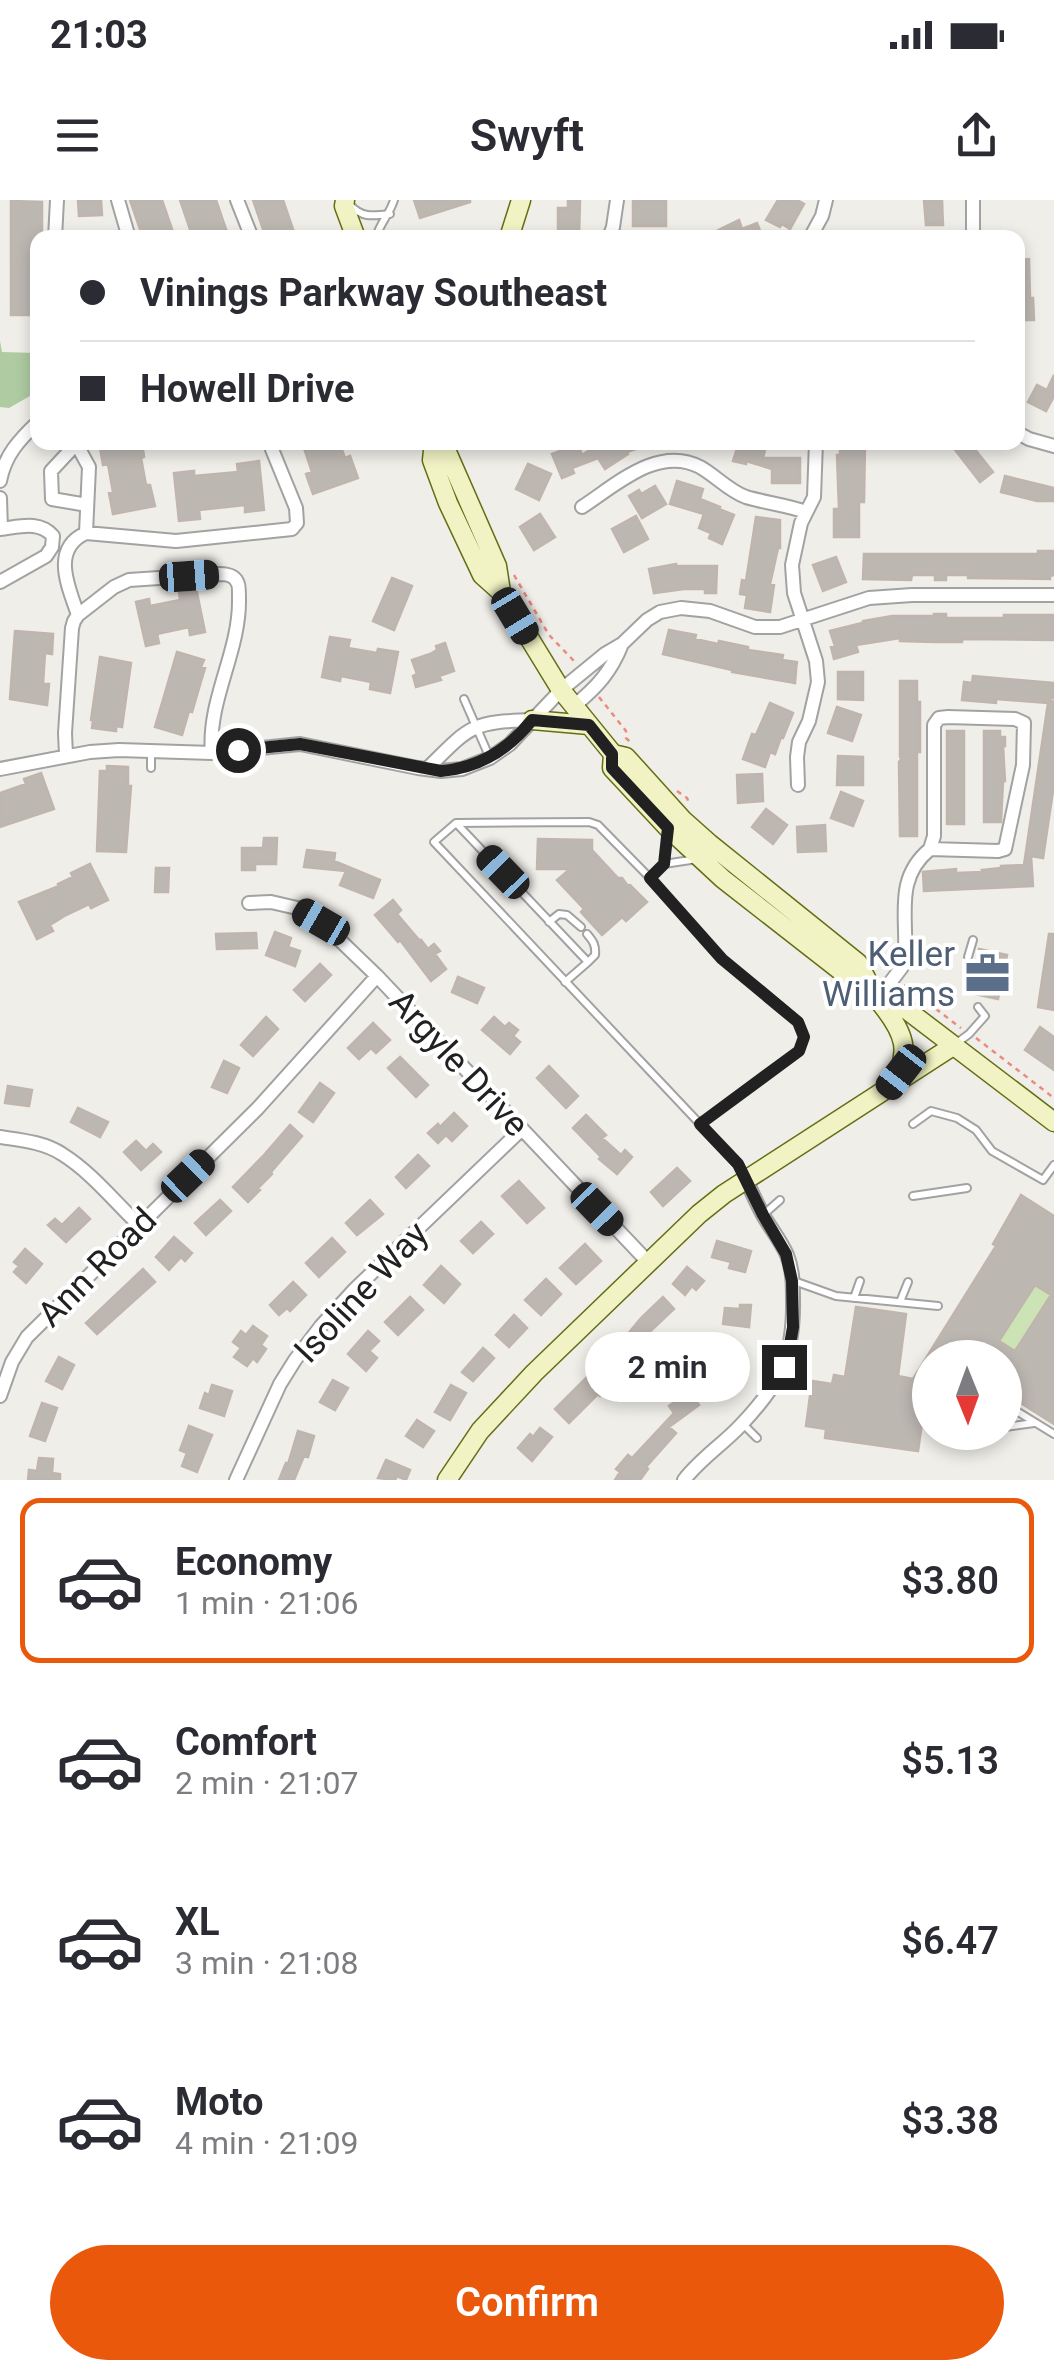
<!DOCTYPE html>
<meta charset="utf-8">
<style>
body{margin:0;font-family:Roboto,sans-serif;background:#f2f2f3;color:#2b2b33;height:100vh;display:flex;flex-direction:column;font-size:38px;white-space:nowrap}
*{box-sizing:border-box;margin:0}
p{font-size:32px;color:#7c7c81}
.icon{flex:none;width:55px;height:55px;fill:none;stroke:currentColor;stroke-width:2;stroke-linecap:round;stroke-linejoin:round}
.map{position:relative;height:1280px;overflow:hidden}
.sheet{display:flex;flex-direction:column;background:#fff;flex:1}
.sheet>*{flex:none}
.banner{position:absolute;left:30px;top:30px;width:995px;height:220px;border-radius:20px;box-shadow:0 5px 15px #0003;display:grid;align-content:center;height:220px;padding:0 50px;background:#fff}
.needle{width:65px;rotate:179deg}
.controls{position:absolute;left:912px;top:1140px;display:grid;gap:20px}
.controls a{display:grid;place-items:center;width:110px;height:110px;border-radius:50%;background:#fff;box-shadow:0 5px 15px #0003;font-size:50px}
.end{position:absolute;width:45px;height:45px;margin:-22px;border:12px solid #212121;background:#fff;box-shadow:0 0 0 5px #fff}
.from{border-radius:50%}
.bubble{position:absolute;height:70px;border-radius:35px;background:#fff;box-shadow:0 5px 15px #0003;font-size:32px;font-weight:600;line-height:70px;text-align:center}
.car{position:absolute;width:30px;height:60px;margin:-30px -15px;border-radius:12px;box-shadow:0 0 8px 2px #0007;background:linear-gradient(#222 24%,#8ab4d8 0 40%,#222 0 76%,#8ab4d8 0 86%,#222 0)}
.banner b{display:flex;align-items:center;gap:35px;height:95px;font-size:38px}
.banner b+b{border-top:2px solid #e1e1e2}
.banner i{width:25px;height:25px;background:#2b2b33}
ul{padding:18px 0 0;list-style:none}
li{display:flex;align-items:center;gap:30px;height:165px;margin:0 20px 15px;padding:0 30px;border:5px solid transparent;border-radius:20px}
li div{flex:1}
li b{display:block;font-size:38px}
li em{font-style:normal;font-weight:600}
li.active{border-color:#ea580c}
li>.icon{width:90px;height:90px;stroke-width:1.5}
.cta{display:flex;gap:20px;margin-top:auto;padding:20px 50px}
.cta a{flex:1;height:115px;border-radius:60px;background:#ea580c;color:#fff;font-size:40px;font-weight:600;line-height:115px;text-align:center}
.status{display:flex;justify-content:space-between;align-items:center;height:70px;padding:0 50px;background:#fff;direction:ltr}
.status svg{height:28px;fill:currentColor}
header{display:flex;justify-content:space-between;align-items:center;height:130px;padding:0 50px;background:#fff;font-size:45px;font-weight:600}
.map>svg:first-child{display:block}
.grass{fill:#cce4b5}
.forest{fill:#aecba2}
.building{fill:#bdb7b2;stroke:#c0b5ad;stroke-width:2.5;fill-rule:evenodd}
.lines{fill:none;stroke-linecap:round;stroke-linejoin:round}
.lane-casing{stroke:#a2a2a2;stroke-width:10}
.street-casing{stroke:#a2a2a2;stroke-width:16}
.secondary-casing{stroke:#646e12;stroke-width:21}
.path{stroke:#eb8a7f;stroke-width:2.5;stroke-dasharray:5 5;stroke-linecap:butt}
.lane{stroke:#fff;stroke-width:6}
.street{stroke:#fff;stroke-width:12}
.secondary{stroke:#f1f3c4;stroke-width:18}
.route{stroke:#212121;stroke-width:12}
.labels{text-anchor:middle;stroke-width:8;stroke-linejoin:round;paint-order:stroke}
.service-label{font-size:35px;fill:#4e5e75;stroke:#fff;text-anchor:end}
.street-label{font-size:35px;fill:#212121;stroke:#fff}
</style>
<div class="status"><b>21:03</b><svg viewBox="0 0 49 12"><path d="M0 12V9h3v3zM5 12V6h3v6zM10 12V3h3v9zM15 12V0h3v12zM26 1h20v11H26zM47 4h2v5h-2z"/></svg></div>
<header><svg class="icon" aria-label="menu" viewBox="0 0 24 24"><path d="M4 6h16M4 12h16M4 18h16"/></svg>Swyft<svg class="icon" aria-label="share" viewBox="0 0 24 24"><path d="M12 15V3M7 8l5-5 5 5M5 13v7h14v-7"/></svg></header>
<div class="map">
<svg width="1054" height="1280" viewBox="0 0 1054 1280">
<rect width="100%" height="100%" fill="#f0eee9"/>
<path class="grass" d="M1035,1085L1051,1095L1015,1151L999,1141Z"/>
<path class="forest" d="M0,141L2,152L37,153V192L9,208L0,207Z"/>
<path class="building" d="M78,0H101L102,15L79,16Z
M130,0H162L174,35L166,38H143Z
M180,0H216L229,38H193Z
M253,0H283L296,38H269L265,28L263,29Z
M414,0H470V2L420,18Z
M568,0H580L579,38H558V8H568Z
M633,0H666V26H633Z
M778,0H797L804,4L790,29L782,24L780,27L766,20Z
M924,0H942L943,25H926Z
M11,1L42,2V38H38V115H11Z
M739,20L742,29L757,23L763,38H702Z
M1029,59L1030,98H1033L1034,120H1018V60Z
M1054,175V196L1046,211L1028,202L1037,185L1047,190Z
M99,242H142L144,257L141,258L146,285H150L155,306L113,314L109,293L113,292L108,264L103,265Z
M302,242H339L345,258L350,256L358,278L313,294L306,274L312,272Z
M602,242L650,244L627,252L628,254L605,269L598,258L572,268L574,273L562,278L552,254L578,244L582,255Z
M739,242H767L763,258H800V283H772V269L746,261V264L733,261Z
M840,242H865L864,302H859V337H834V309H839L837,255H840Z
M949,242H969L993,272L980,282Z
M259,261L264,310L245,312V305L199,310L200,319L179,321L174,273L194,271V276L238,272L237,264Z
M528,264L551,274L539,300L516,289Z
M1005,276L1054,288V301H1037L1001,292Z
M677,281L703,289L700,299L720,307L719,309L734,315L722,344L709,338L711,333L699,328L704,314L670,304Z
M655,286L666,304L642,318L629,296L639,290L641,294Z
M540,314L555,337L534,350L520,327Z
M636,316L648,339L624,352L612,329Z
M756,317L780,320V348H778L770,384L774,385L770,412L745,408L747,395L740,394L742,380L746,381Z
M1038,351H1054V375L1050,376V379L968,378V375H946V380H935V375H912L911,380L863,379L864,354H1038Z
M836,357L846,382L823,391L813,365Z
M676,364V366H717L716,393H705V389H684L654,393L649,369Z
M392,378L412,386L394,430L373,421Z
M196,388L205,432L190,435L189,427L157,434L159,443L146,446L136,402L149,399L150,406L180,400L179,392Z
M934,414H946V418H1004V415H1054V440L962,439V442H934L900,441V438L856,445L858,452L834,459L831,447L835,446L830,431L862,423L863,427V421L892,416H934Z
M669,430L696,435L695,439L718,444L719,441L748,447V450L783,455L782,460L797,462L796,469L791,471H796L795,483L732,472V470L663,454Z
M15,431L53,434L52,454L45,453L43,484H49L47,505L10,499Z
M330,437L350,440L348,448L377,453L378,449L398,452L390,493L370,489L371,482L341,476L340,481L322,477Z
M445,443L454,471L439,476L441,480L416,487L413,476L417,474L412,460L430,454L437,450L436,446Z
M177,452L204,460L201,467L205,468L192,512L189,511L182,535L155,527Z
M100,457L131,463L122,527L116,526V531L92,528L93,521L91,520Z
M838,472H863V500L838,499Z
M973,476L1054,483V498H1050V501H1054V584L1043,658L1031,656L1033,686L924,691L923,672L956,669V673L983,672L982,670L1001,668V666L1024,665L1048,503L996,499V503L962,500L964,482L972,483Z
M900,481H917V502H920V552H917V636H900L899,562L902,558L900,557Z
M770,503L793,513L783,538L781,537L775,554L770,552L765,567L743,559L752,534L756,535Z
M837,507L861,515L852,541L828,533Z
M947,531H964V624H947Z
M984,531H1000V537H1005V546H1003L1005,581H1003L1001,622H984Z
M838,556L863,557V585H837Z
M107,566L128,567V586H131L126,652L97,651L100,571H107Z
M41,573L54,609L0,627V593L26,584L24,579Z
M762,574L763,601L738,603L737,575Z
M841,592L863,601L853,626L831,618Z
M766,609L787,625L773,644L752,627Z
M825,625L826,651L798,652L797,627Z
M264,638H277L276,664H255V670H242V648H263Z
M538,639L592,640V650L618,678H622L628,686L630,685L647,702L626,721L622,717L602,735L581,712L584,709L557,680L570,669H537Z
M307,650L335,653L334,661L380,680L373,698L340,685L346,671L304,667Z
M90,664L108,700L91,708L89,704L66,715L50,725L53,731L37,739L19,702L59,686L58,684L73,677L71,673Z
M156,668H169L168,692H155Z
M393,700L401,710L397,714L420,741L421,740L428,749L434,744L440,751L435,754L446,769L431,781L400,740L398,742L375,715Z
M275,732L291,738L288,747L300,751L295,766L266,755Z
M256,733L257,748L217,749L216,734Z
M1049,734H1054V810L1038,807Z
M979,749L1007,755L998,799L970,793Z
M320,764L331,775L305,801L294,790Z
M458,777L484,788L477,803L452,792Z
M266,817L278,829L253,856L241,845Z
M494,817L505,827L509,823L518,830L513,836L520,842L510,854L482,830Z
M373,823L390,840L376,853L371,848L359,859L348,848Z
M1040,827L1054,837V870L1025,850Z
M400,857L428,885L416,897L388,868Z
M224,861L239,868L227,893L212,887Z
M549,866L578,896L566,908L537,878Z
M320,883L334,893L313,922L299,912Z
M8,886L32,890L29,906L5,903Z
M78,908L108,922L100,937L71,922Z
M454,913L467,926L452,941L446,935L438,943L428,933L438,924L440,927Z
M586,915L606,935L602,938L621,955L625,950L632,957L617,974L599,959L601,957L573,928Z
M290,925L302,936L271,972L272,974L258,988L260,990L248,1002L233,987L264,955Z
M136,941L146,951L153,944L161,952L141,970L124,952Z
M418,955L429,966L406,988L396,977Z
M677,968L690,981L663,1006L651,992Z
M519,981L544,1008L527,1023L502,996Z
M1021,995L1054,1016V1224L1005,1193V1158H930V1182L928,1181L918,1251L825,1238L826,1229L806,1226L812,1181L832,1184L834,1175L845,1177L856,1107L906,1114L898,1176L913,1179L996,1046L993,1044ZM1035,1085L1051,1095L1015,1151L999,1141Z
M220,1000L231,1011L206,1035L195,1023Z
M370,1000L383,1014L357,1035L346,1023Z
M79,1008L90,1019L66,1042L48,1025L55,1019L62,1025Z
M481,1022L493,1034L473,1053L461,1041Z
M174,1037L192,1053L185,1061L181,1057L169,1070L156,1057Z
M332,1038L345,1052L319,1077L306,1063Z
M717,1041L751,1051L745,1072L729,1068L731,1062L712,1057Z
M585,1044L601,1061L576,1084L560,1068Z
M25,1049L42,1064L26,1083L14,1072L19,1066L14,1062Z
M441,1066L460,1084L444,1103L424,1085Z
M687,1067L704,1081L696,1090L692,1086L685,1095L673,1084Z
M143,1069L155,1082L97,1134L86,1123Z
M546,1079L561,1094L541,1115L525,1100Z
M293,1082L306,1095L290,1111L287,1108L279,1115L270,1105Z
M410,1097L423,1110L398,1135L385,1122Z
M663,1097L674,1109L642,1139L644,1141L629,1157L632,1160L618,1174L620,1176L600,1196L598,1194L569,1223L555,1209L604,1160L609,1165L622,1150L618,1146L641,1118Z
M740,1105H751L749,1127L723,1124L725,1108L740,1109Z
M514,1115L527,1128L509,1147L496,1135Z
M253,1126L267,1136L261,1145L266,1149L257,1162L253,1158L247,1166L234,1157L241,1148L233,1142L241,1131L246,1135Z
M368,1131L379,1141L369,1151L377,1158L366,1171L348,1154Z
M483,1148L494,1158L473,1181L462,1172Z
M719,1152L736,1165L718,1186L702,1173Z
M59,1157L74,1165L62,1189L46,1181Z
M333,1180L348,1188L335,1210L320,1202Z
M212,1185L232,1191L224,1216L200,1208L205,1193L209,1195Z
M451,1185L466,1193L450,1220L435,1212Z
M689,1191L699,1205L669,1227L676,1233L646,1267L648,1269L640,1280H615L620,1272L616,1269L628,1255L632,1258L674,1213L669,1206Z
M42,1203L57,1208L45,1241L30,1236Z
M417,1220L434,1231L423,1247L406,1236Z
M189,1226L212,1235L197,1272L182,1266L187,1253L180,1250Z
M540,1228L552,1237L532,1261L518,1248L530,1234L533,1237Z
M298,1231L314,1236L308,1257L304,1256L294,1280H279L286,1263L288,1264Z
M39,1258L53,1259L52,1273L60,1274V1280H28L29,1270L37,1271Z
M386,1260L410,1270L406,1280L397,1276L395,1280L378,1278Z"/>
<g class="lines">
<defs>
<path id="lane" d="M350,5C362,18 373,16 390,14
M376,38C379,24 390,14 394,0
M464,499L489,556
M151,568V552
M457,624L588,762L565,782
M668,635L664,664L697,659
M664,664L650,678L598,625L589,622L456,623L434,642L700,924L737,964L745,978
M650,678L722,759L798,821L804,837L799,851L700,924
M549,722L559,714L567,715L581,727
M587,734C593,741 596,745 595,755L588,762
M968,757L973,740
M954,845L969,834L985,816L978,807
M913,924L931,911L957,918L976,930L992,951L1043,980L1054,965
M913,996L967,988
M763,1015L780,1000
M794,1081L836,1096L938,1106
M854,1098L860,1081
M900,1102L908,1082
M1005,1204L1054,1234
M744,1225L757,1238
M1005,1227L1034,1223"/>
<path id="street" d="M118,0L129,38
M237,0L252,38
M973,0V38
M55,38L57,0
M609,38L613,27L617,0
M810,38L822,16L826,0
M1018,233L1029,239L1054,246
M78,242L51,271L52,299L87,305
M77,245L89,267L86,333
M0,281C5,255 19,240 38,222
M0,298L1,329
M582,307C616,285 658,245 700,267C716,276 729,291 746,297C766,303 787,305 806,312
M0,329C19,327 39,320 53,336L52,347L46,356L0,382
M78,415L114,387L129,380L219,374C227,374 235,375 238,384C239,386 239,397 239,399C240,452 207,501 212,553
M574,506C597,487 611,472 622,444
M948,517L1015,519L1024,523L1023,565L1005,649L998,651L930,649L934,636V525L939,518Z
M66,555L65,533L72,428L74,421L78,415C69,388 50,349 86,333L176,341L292,329L297,323L296,308L269,242
M428,568C470,526 471,522 532,520
M0,569L90,552L119,550L212,553L300,544L418,568L441,571L462,569L490,558L510,544L561,490L605,454L622,444L647,420L660,412L681,408L710,411L755,427H780L869,398L912,395H1054
M798,585L797,557L799,542L809,521L818,482L816,461L794,393L792,365L801,323L814,297L816,242
M249,703L271,702L297,708L321,722L377,776L648,1062
M883,792L902,767L905,754C907,713 895,678 930,649
M0,937C20,940 44,942 62,954C91,972 114,1001 139,1025
M0,1196L12,1162L27,1137L258,908L377,776
M236,1280L280,1184L295,1160L321,1126L355,1089L522,929
M684,1280C700,1259 722,1245 740,1226C779,1185 794,1159 793,1101C793,1086 793,1070 787,1055C781,1041 771,1029 763,1015C757,1004 752,992 746,980"/>
<path id="secondary" d="M345,0L344,6L356,38
M509,38L521,0
M434,242L432,260L448,303L482,375L501,392L561,490L613,554L612,568L668,628L723,679L878,800C904,831 915,854 888,888
M434,242L447,252L497,366L501,392
M532,520L589,525
M613,554L626,557L683,620L710,644L858,763L867,780
M878,788L1054,922
M447,1280L480,1231L534,1173L699,1014L724,994L953,846"/>
</defs>
<use href="#lane" class="lane-casing"/>
<use href="#street" class="street-casing"/>
<use href="#secondary" class="secondary-casing"/>
<path class="path" d="M514,375L549,435L575,462
M599,497L626,531V538L631,543
M677,591L687,598L689,603
M904,785L961,828
M976,838L1054,898"/>
<use href="#lane" class="lane"/>
<use href="#street" class="street"/>
<use href="#secondary" class="secondary"/>
</g>
<g class="lines">
<path class="route" d="M238,550L300,544L441,571C479,568 508,550 532,520L589,525L612,554V568L668,628L664,664L650,678L722,759L798,822L804,837L799,851L700,924L738,964L763,1015L786,1054L792,1081L793,1127L788,1156L784,1167"/>
</g>
<defs>
<symbol id="office-bare" viewBox="-9 -9 18 18"><path d="M-6-3h4V-5.5h4V-3h4V5H-6ZM-1-4.5V-3h2v-1.5ZM-6 0V1H6V0Z" fill="#5c6f8a" stroke="#fff" stroke-width="2.5" paint-order="stroke"/></symbol>
</defs>
<g fill-rule="evenodd">
<use href="#office-bare" x="956" y="742" width="63" height="63"/>
</g>
<g class="labels">
<g class="service-label">
<text x="955" y="766">Keller<tspan x="955" dy="40">Williams</tspan></text>
</g>
<g class="street-label">
<text transform="translate(459 863) rotate(47)" y="12">Argyle Drive</text>
<text transform="translate(97 1067) rotate(-45)" y="12">Ann Road</text>
<text transform="translate(361 1092) rotate(-47)" y="12">Isoline Way</text>
</g>
</g>
</svg>
<div class="controls">
<a><svg class="needle" viewBox="-14 -14 28 28"><path d="M0-13l5 13h-10z" fill="#e53935"/><path d="M0 13l5-13h-10z" fill="#7c7c81"/></svg></a>
</div>
<i class="end from" style="left:238px;top:550px"></i>
<i class="end" style="left:784px;top:1167px"></i>
<div class="bubble" style="left:585px;top:1132px;width:165px">2 min</div>
<i class="car" style="left:189px;top:376px;rotate:86deg"></i>
<i class="car" style="left:515px;top:416px;rotate:149deg"></i>
<i class="car" style="left:503px;top:672px;rotate:316deg"></i>
<i class="car" style="left:321px;top:722px;rotate:300deg"></i>
<i class="car" style="left:901px;top:872px;rotate:218deg"></i>
<i class="car" style="left:188px;top:976px;rotate:46deg"></i>
<i class="car" style="left:597px;top:1009px;rotate:136deg"></i>
<div class="banner">
<b><i class="from"></i>Vinings Parkway Southeast</b>
<b><i></i>Howell Drive</b>
</div>
</div>
<section class="sheet">
<ul>
<li class="active"><svg class="icon" aria-label="car" viewBox="0 0 24 24"><path d="M5 17H2v-5l4-1 3-4h7l3 4 3 1v5h-3M9 17h6M6 11h13"/><circle cx="7" cy="17" r="2"/><circle cx="17" cy="17" r="2"/></svg><div><b>Economy</b><p>1 min · 21:06</p></div><em>$3.80</em></li>
<li><svg class="icon" aria-label="car" viewBox="0 0 24 24"><path d="M5 17H2v-5l4-1 3-4h7l3 4 3 1v5h-3M9 17h6M6 11h13"/><circle cx="7" cy="17" r="2"/><circle cx="17" cy="17" r="2"/></svg><div><b>Comfort</b><p>2 min · 21:07</p></div><em>$5.13</em></li>
<li><svg class="icon" aria-label="car" viewBox="0 0 24 24"><path d="M5 17H2v-5l4-1 3-4h7l3 4 3 1v5h-3M9 17h6M6 11h13"/><circle cx="7" cy="17" r="2"/><circle cx="17" cy="17" r="2"/></svg><div><b>XL</b><p>3 min · 21:08</p></div><em>$6.47</em></li>
<li><svg class="icon" aria-label="car" viewBox="0 0 24 24"><path d="M5 17H2v-5l4-1 3-4h7l3 4 3 1v5h-3M9 17h6M6 11h13"/><circle cx="7" cy="17" r="2"/><circle cx="17" cy="17" r="2"/></svg><div><b>Moto</b><p>4 min · 21:09</p></div><em>$3.38</em></li>
</ul>
<div class="cta"><a>Confirm</a></div>
</section>
